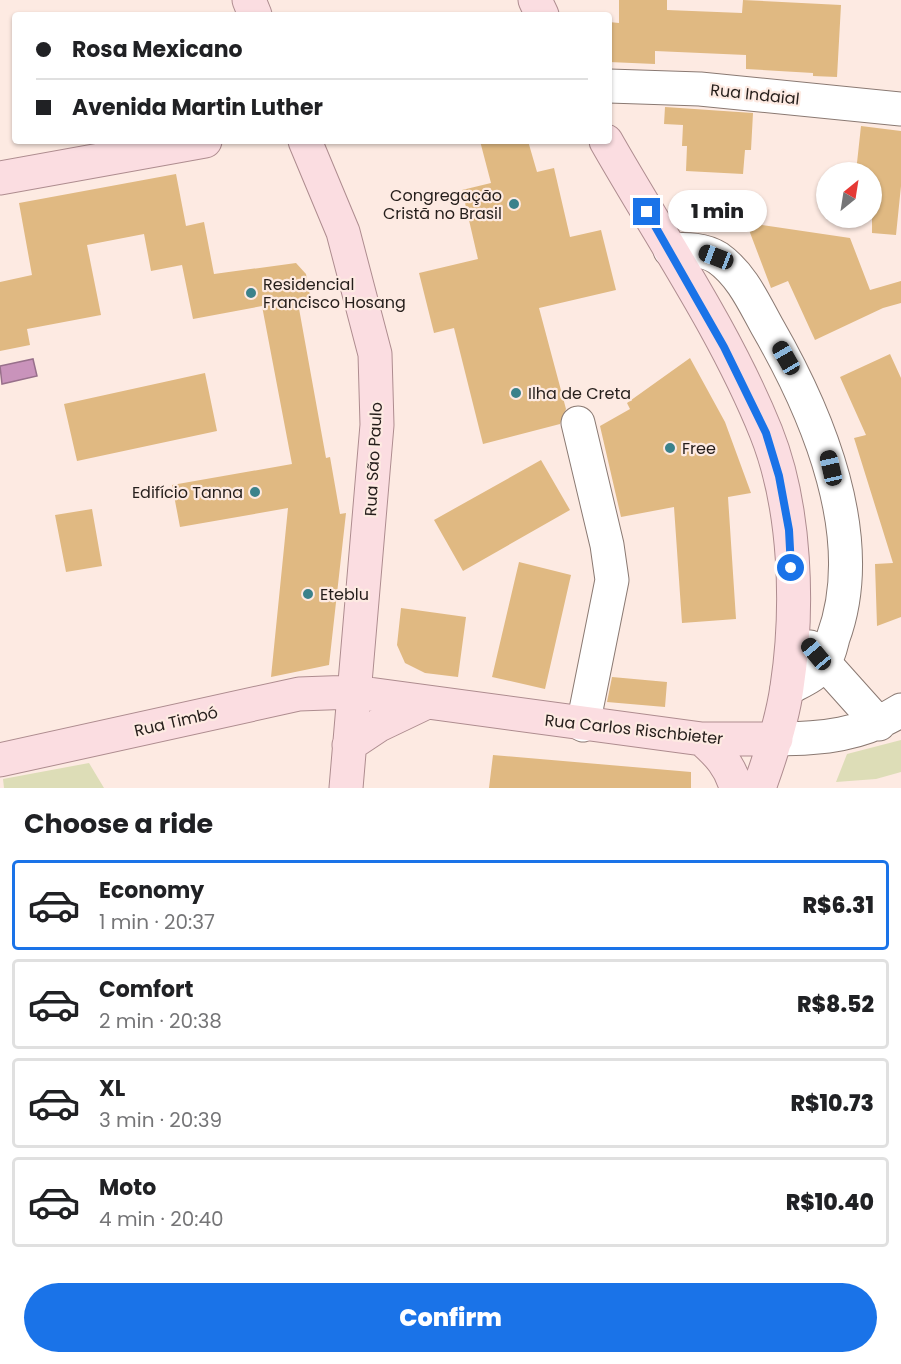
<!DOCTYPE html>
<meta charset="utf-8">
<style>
body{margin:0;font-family:Poppins,sans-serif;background:#f6f6f6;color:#202124;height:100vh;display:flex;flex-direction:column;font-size:22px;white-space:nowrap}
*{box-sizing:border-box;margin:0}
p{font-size:20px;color:#757577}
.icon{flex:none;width:33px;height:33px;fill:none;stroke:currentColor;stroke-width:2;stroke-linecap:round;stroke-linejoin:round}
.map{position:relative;height:788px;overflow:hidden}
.side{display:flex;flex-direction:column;background:#fff;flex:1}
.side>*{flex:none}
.hud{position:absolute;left:12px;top:12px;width:600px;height:132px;border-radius:6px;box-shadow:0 2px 4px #0004;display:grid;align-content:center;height:132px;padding:0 24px;background:#fff}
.needle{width:39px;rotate:30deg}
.buttons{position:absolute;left:816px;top:162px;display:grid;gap:12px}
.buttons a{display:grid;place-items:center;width:66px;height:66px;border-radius:50%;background:#fff;box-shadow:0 2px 4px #0004;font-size:30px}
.end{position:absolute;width:27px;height:27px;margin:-14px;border:8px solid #1a73e8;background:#fff;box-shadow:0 0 0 3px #fff}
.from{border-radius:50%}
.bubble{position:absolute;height:42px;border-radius:21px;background:#fff;box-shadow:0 2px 4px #0004;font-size:20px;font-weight:800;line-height:42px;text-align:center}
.car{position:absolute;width:18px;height:36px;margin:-18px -9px;border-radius:8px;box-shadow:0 0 4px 2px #0007;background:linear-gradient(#222 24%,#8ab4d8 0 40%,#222 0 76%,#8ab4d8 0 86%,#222 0)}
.hud b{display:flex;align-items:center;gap:21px;height:57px;font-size:22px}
.hud b+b{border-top:2px solid #e0e0e0}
.hud i{width:15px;height:15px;background:#202124}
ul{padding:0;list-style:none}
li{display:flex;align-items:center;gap:18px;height:90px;margin:0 12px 9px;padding:0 12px;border:3px solid #e0e0e0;border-radius:6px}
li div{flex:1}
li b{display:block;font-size:22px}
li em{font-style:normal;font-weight:800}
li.current{border-color:#1a73e8}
li>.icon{width:54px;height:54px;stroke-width:1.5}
h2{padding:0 24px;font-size:27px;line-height:72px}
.action{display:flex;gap:12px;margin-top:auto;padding:12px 24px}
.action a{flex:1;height:69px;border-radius:36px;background:#1a73e8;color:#fff;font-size:24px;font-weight:800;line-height:69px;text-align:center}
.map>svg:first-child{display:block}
.green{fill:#ddddb7}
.water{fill:#c993bb;stroke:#98708b;stroke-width:1.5}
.building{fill:#e0b982}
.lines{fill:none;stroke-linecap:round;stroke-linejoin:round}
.minor-casing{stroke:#8a7972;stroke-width:35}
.major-casing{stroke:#ae8c8f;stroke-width:35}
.minor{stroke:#fff;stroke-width:33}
.major{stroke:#fbdde1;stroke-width:33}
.route{stroke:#1a73e8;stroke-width:8}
.poi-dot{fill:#3b828b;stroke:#fdeae2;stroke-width:2}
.labels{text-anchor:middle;stroke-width:4.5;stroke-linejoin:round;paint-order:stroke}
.street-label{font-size:16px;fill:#251e1b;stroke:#fdeae2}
.poi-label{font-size:16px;fill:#251e1b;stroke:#fdeae2;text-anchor:start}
</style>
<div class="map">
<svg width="901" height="788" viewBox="0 0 901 788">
<rect width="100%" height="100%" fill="#fdeae2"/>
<path class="green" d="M901,740V772L876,779L836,782L847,754Z
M89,763L104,788H4L3,779Z"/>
<path class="water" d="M33,359L37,376L2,384L0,366Z"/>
<path class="building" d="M619,0H667V10L742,13L743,0L841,5L837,77L813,76V73L746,69V55L655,51V64L609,62V22L619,23Z
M665,107L753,113L751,150H745L743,174L686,171L687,146H682L683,125L664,124Z
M861,126L901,131V186L896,235L872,233V172H856Z
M480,141H528L537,172L554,168L570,237L601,230L616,290L539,308L566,409L560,424L483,444L454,328L434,333L419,273L478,259L462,190L491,183Z
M176,174L186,226L204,222L214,274L296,263L306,274L311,301L298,303L326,458L330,457L340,514L346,513L329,665L271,677L288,508L180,527L172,485L292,464L262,306L193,319L182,265L151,271L144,234L87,245L101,315L27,329L30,345L0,351V282L32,275L19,203Z
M762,225L850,238L870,290L901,281V303L883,308L815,340L788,281L771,288L749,230Z
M890,354L901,378V617L877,626L875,564L893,563L854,438L866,435L840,377Z
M690,358L725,422L751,493L728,497L736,619L682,623L674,507L621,517L600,426L630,409L627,403Z
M205,373L217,431L77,461L64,404Z
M541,460L570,510L463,571L434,520Z
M92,509L102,566L66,572L55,515Z
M519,562L571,575L545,689L492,677Z
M401,608L466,617L458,677L425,673L405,663L397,645Z
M612,677L667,682L665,707L607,702Z
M493,755L691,772V788H489Z"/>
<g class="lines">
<defs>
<path id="minor" d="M609,86L700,89L901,109
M670,250C687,249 704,249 718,258C742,275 754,303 768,328C818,415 870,538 833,638C831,646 829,656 824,663C816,676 799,682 787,689
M578,423L607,545L612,580L583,725
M810,647L879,724
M776,739C821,739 863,735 901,710"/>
<path id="major" d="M249,0L255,15
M535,0L542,15
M305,141L343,232L375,354L377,425L346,788
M606,141C660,236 725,330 766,432C796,507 799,608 787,687C782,722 771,755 759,788
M0,178L205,141
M702,739C718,753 731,767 736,788
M349,745L379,725L425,703
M0,760L299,694L354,692L702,739H776"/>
</defs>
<use href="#minor" class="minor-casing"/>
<use href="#major" class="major-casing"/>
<use href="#minor" class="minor"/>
<use href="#major" class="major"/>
</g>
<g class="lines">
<path class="route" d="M647,212L724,347L766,433L779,476L789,530L791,568"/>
</g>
<g class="poi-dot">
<circle cx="514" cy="204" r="6"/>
<circle cx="251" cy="293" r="6"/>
<circle cx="516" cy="393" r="6"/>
<circle cx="670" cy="448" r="6"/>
<circle cx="255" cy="492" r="6"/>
<circle cx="308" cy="594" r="6"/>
</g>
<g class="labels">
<g class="street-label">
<text transform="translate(755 94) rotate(6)" y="6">Rua Indaial</text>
<text transform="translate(373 459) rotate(-87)" y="6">Rua São Paulo</text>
<text transform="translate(176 721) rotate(-13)" y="6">Rua Timbó</text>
<text transform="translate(634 729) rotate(6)" y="6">Rua Carlos Rischbieter</text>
</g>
<g class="poi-label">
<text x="502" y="201" text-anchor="end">Congregação<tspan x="502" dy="18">Cristã no Brasil</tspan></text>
<text x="263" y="290">Residencial<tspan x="263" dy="18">Francisco Hosang</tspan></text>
<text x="528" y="399">Ilha de Creta</text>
<text x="682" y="454">Free</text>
<text x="243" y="498" text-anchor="end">Edifício Tanna</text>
<text x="320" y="600">Eteblu</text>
</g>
</g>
</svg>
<div class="buttons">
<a><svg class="needle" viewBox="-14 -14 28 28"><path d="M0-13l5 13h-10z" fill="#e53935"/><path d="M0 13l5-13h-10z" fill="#757577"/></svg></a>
</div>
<i class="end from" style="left:791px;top:568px"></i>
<i class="end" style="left:647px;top:212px"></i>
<div class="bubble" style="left:668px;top:190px;width:99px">1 min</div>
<i class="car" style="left:716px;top:257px;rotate:291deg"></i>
<i class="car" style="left:786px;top:358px;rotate:330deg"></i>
<i class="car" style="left:831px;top:468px;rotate:347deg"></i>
<i class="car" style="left:816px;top:654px;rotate:320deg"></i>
<div class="hud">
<b><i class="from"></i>Rosa Mexicano</b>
<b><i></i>Avenida Martin Luther</b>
</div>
</div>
<section class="side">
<h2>Choose a ride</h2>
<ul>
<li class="current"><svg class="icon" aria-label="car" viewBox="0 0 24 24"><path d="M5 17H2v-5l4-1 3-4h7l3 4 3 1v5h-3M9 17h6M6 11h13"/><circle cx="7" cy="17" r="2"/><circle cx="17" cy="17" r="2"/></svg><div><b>Economy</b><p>1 min · 20:37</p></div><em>R$6.31</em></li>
<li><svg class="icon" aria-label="car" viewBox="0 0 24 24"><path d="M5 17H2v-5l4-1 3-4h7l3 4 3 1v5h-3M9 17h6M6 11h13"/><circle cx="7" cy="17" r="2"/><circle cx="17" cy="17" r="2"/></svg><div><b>Comfort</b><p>2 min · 20:38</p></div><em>R$8.52</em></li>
<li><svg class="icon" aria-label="car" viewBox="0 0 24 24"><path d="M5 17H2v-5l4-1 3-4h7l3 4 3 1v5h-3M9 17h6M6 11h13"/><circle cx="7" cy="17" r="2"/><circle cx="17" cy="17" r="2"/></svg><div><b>XL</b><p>3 min · 20:39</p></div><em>R$10.73</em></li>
<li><svg class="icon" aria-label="car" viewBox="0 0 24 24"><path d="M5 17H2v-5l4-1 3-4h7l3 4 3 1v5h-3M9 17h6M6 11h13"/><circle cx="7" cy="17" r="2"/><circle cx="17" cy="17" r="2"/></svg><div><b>Moto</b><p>4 min · 20:40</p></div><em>R$10.40</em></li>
</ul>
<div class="action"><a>Confirm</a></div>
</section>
